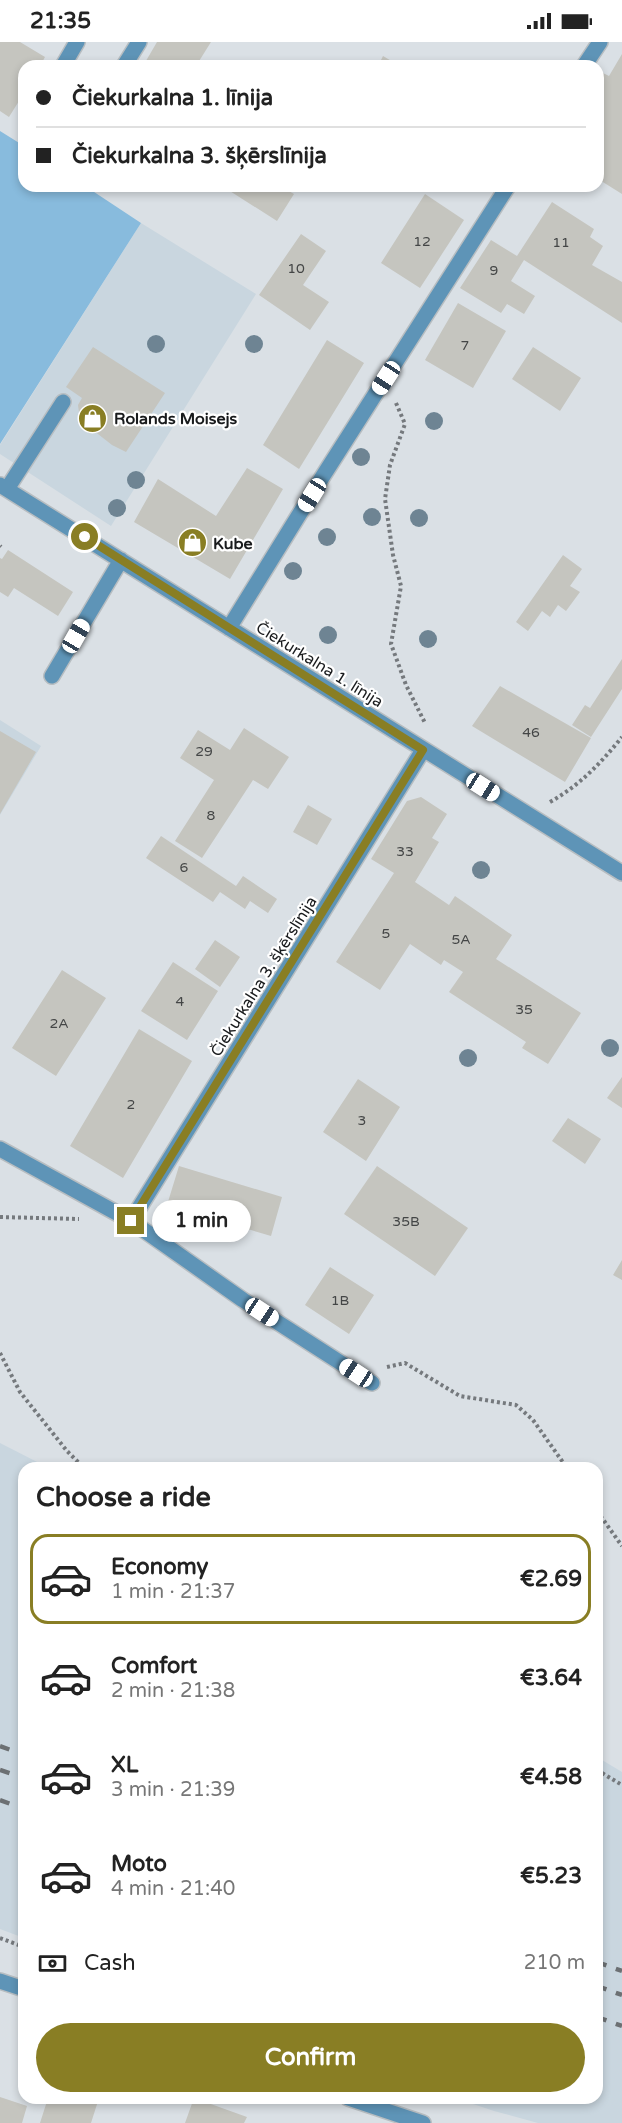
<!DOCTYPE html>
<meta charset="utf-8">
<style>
body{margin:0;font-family:"Varela Round",sans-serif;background:#f2f2f2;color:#222;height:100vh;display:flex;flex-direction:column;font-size:22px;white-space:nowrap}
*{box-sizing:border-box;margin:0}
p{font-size:20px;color:#767676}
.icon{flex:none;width:33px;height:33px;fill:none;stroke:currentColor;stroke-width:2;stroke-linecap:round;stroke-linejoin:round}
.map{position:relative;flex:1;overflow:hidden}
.drawer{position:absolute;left:18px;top:1420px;width:585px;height:642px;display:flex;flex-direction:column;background:#fff;border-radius:18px;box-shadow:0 3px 9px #0003}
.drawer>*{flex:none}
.guide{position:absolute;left:18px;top:18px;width:586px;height:132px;border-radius:18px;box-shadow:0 3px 9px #0003;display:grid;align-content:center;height:132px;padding:0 18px;background:#fff}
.end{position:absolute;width:27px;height:27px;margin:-14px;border:8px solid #897e24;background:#fff;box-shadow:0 0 0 3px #fff}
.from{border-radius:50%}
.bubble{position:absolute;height:42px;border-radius:21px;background:#fff;box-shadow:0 3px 9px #0003;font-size:20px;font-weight:800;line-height:42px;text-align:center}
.car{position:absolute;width:18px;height:36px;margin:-18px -9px;border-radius:8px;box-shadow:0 0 4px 2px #0007;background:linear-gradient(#fff 24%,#345 0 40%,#fff 0 76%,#345 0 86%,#fff 0)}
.guide b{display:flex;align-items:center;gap:21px;height:57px;font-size:22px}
.guide b+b{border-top:2px solid #e0e0e0}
.guide i{width:15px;height:15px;background:#222}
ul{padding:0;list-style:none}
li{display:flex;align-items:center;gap:18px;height:90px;margin:0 12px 9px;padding:0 6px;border:3px solid transparent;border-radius:18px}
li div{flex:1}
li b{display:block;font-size:22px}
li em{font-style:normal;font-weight:800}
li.selected{border-color:#897e24}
li>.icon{width:54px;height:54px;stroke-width:1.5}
h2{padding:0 18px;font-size:27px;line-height:72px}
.pay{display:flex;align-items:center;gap:15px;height:66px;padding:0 18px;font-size:22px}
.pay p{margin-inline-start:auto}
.cta{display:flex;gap:12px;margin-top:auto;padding:12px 18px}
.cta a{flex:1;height:69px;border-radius:36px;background:#897e24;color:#fff;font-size:24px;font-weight:800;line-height:69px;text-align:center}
.status{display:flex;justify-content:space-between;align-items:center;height:42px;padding:0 30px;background:#fff;direction:ltr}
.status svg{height:16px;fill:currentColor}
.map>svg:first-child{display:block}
.built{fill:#c9d6df}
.green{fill:#8bd}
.building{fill:#c5c5bf}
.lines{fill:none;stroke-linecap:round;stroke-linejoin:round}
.minor-casing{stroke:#b7bdc1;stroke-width:18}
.path{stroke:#75797d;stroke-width:4;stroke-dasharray:3 3;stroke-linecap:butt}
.minor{stroke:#5e94b7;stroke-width:15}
.rail{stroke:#6c7073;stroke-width:4.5;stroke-dasharray:10 10;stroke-linecap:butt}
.tree{fill:#6e8493}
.route{stroke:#897e24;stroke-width:8}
.labels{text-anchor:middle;stroke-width:4.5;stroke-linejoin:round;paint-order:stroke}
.number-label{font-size:14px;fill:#444646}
.poi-label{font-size:16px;font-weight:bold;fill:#191b1d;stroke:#fff;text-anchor:start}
.street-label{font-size:16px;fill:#191b1d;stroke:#fff}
</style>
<div class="status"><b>21:35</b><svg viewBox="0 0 49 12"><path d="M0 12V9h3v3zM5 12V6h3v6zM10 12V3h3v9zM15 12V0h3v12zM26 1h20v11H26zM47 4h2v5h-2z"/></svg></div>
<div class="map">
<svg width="622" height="2081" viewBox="0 0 622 2081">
<rect width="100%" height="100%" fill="#dae0e5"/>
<path class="built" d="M141,181L256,252L111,484L0,412V403Z
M0,678L41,704L0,773Z
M0,1401L49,1426H24V1896L0,1887Z
M597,1715L622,1730V2081H538L494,2069L458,2057L597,2056Z"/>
<path class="green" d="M0,89L24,104V144H85L141,181L0,402Z"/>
<path class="building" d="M0,0H20L45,15L40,24H24V51L9,75L0,69Z
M157,0H211L196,24H143Z
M622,12V152L598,137V34L601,30L609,34Z
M383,14L400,24H378Z
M222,144H280L294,152L277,179Z
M425,152L464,178L420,246L381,221Z
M552,160L594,187L590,195L603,204L592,223L622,240V281L524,218L511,239L535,254L524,272L507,262L501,271L460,246L491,198L517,214Z
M301,192L326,209L303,243L329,260L310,288L259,253Z
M458,261L506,289L473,346L425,318Z
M327,298L364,321L299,427L263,403Z
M93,305L165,351L126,410L112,403L80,378L78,363L82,356L66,345Z
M533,305L581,336L560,369L512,337Z
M247,426L283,447L230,537L134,480L158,437L216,474Z
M8,508L73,550L58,574L14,546L8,555L0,550V516L2,517Z
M563,513L582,527L570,544L580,550L566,569L558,563L550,575L542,569L528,589L516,580Z
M622,617V647L591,695L572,683L585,663L590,666Z
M500,644L591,696L565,740L472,684Z
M244,686L289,715L268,747L253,738L202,816L175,799L214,738L180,716L198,688L230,708Z
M0,689L36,710L0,772Z
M421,755L447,772L432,796L439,800L415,840L449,863L455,854L512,893L496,917L581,971L548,1022L522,1006L526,1000L449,950L463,930L444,918L441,923L410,902L380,948L336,920L394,831L371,817L407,759Z
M308,763L332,777L317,803L293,790Z
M161,794L236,844L243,834L277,857L268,871L250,859L245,867L220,850L213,860L146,816Z
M215,898L240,915L220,945L195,927Z
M173,920L218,949L187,998L141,969Z
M62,928L106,956L56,1034L12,1006Z
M139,987L192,1019L123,1136L70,1104Z
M622,1035V1066L607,1056Z
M358,1037L400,1065L366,1119L323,1090Z
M568,1076L601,1097L585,1122L552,1099Z
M179,1124L282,1155L271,1194L167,1163Z
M377,1124L468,1186L435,1234L344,1172Z
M622,1218V1238L613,1233Z
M330,1225L374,1253L349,1292L305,1263Z
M0,2055L27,2064L22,2081H0Z
M48,2056H99L91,2081H40Z
M194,2056L247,2075L244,2081H185Z"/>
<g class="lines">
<defs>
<path id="minor" d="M63,24L77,0
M124,24L139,0
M584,24L600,0
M0,443L622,831
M7,447L63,360
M229,586L323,434L508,144
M52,634L121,518
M0,1107L131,1179L243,1258L372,1341
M131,1179L423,708
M0,1939L24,1947
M348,2056L423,2081"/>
</defs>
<use href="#minor" class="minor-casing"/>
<path class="path" d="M396,361L405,382L390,423L385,457L393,513L401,544L391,602L406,643L425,681
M0,504L1,505
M550,760C580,743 600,722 622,695
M0,1175L79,1177
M0,1311L20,1350L67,1409L84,1426
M387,1325L405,1321L460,1354L516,1363L533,1378L567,1426
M597,1469L622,1504
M597,1728L622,1743
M0,1896L24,1905"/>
<use href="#minor" class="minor"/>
<path class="rail" d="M0,1704L24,1713
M0,1728L24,1736
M0,1758L24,1767
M597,1920L622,1929
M597,1944L622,1953
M597,1975L622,1984"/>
</g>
<g class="tree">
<circle cx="156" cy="302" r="9"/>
<circle cx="254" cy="302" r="9"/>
<circle cx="434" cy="379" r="9"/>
<circle cx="361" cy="415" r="9"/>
<circle cx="136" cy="438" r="9"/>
<circle cx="117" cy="466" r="9"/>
<circle cx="372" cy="475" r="9"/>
<circle cx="419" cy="476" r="9"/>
<circle cx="327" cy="495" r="9"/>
<circle cx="293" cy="529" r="9"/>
<circle cx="328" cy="593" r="9"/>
<circle cx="428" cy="597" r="9"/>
<circle cx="481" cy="828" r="9"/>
<circle cx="610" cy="1006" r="9"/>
<circle cx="468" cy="1016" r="9"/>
</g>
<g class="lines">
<path class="route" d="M85,495L423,708L131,1179"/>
</g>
<defs>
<symbol id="shop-disc" viewBox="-11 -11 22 22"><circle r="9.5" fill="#897e24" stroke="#fff"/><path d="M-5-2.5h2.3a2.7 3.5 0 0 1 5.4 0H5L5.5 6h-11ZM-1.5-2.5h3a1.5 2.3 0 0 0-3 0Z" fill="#fff"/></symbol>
</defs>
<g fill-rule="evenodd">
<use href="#shop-disc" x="76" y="360" width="33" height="33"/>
<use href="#shop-disc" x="176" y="484" width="33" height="33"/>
</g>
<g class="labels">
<g class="number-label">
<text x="422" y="204">12</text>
<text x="561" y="205">11</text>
<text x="296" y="231">10</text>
<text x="494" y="233">9</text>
<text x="465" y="308">7</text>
<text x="531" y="695">46</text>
<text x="204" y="714">29</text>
<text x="211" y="778">8</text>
<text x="405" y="814">33</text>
<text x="184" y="830">6</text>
<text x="386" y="896">5</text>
<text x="461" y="902">5A</text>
<text x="180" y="964">4</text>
<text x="524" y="972">35</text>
<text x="59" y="986">2A</text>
<text x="131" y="1067">2</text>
<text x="362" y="1083">3</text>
<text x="406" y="1184">35B</text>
<text x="340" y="1263">1B</text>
</g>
<g class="poi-label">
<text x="114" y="382">Rolands Moisejs</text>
<text x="213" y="507">Kube</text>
</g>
<g class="street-label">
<text transform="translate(320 622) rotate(32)" y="6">Čiekurkalna 1. līnija</text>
<text transform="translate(263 934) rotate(-58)" y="6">Čiekurkalna 3. šķērslīnija</text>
</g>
</g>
</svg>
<i class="end from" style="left:85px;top:495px"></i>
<i class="end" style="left:131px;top:1179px"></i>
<div class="bubble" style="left:152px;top:1158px;width:99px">1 min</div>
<i class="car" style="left:386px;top:336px;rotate:213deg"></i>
<i class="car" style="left:312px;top:453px;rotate:212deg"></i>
<i class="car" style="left:76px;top:594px;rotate:30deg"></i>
<i class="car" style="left:483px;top:745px;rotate:122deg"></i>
<i class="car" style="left:262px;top:1270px;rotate:123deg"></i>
<i class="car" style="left:356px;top:1331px;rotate:303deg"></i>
<div class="guide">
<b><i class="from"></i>Čiekurkalna 1. līnija</b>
<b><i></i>Čiekurkalna 3. šķērslīnija</b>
</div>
<section class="drawer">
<h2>Choose a ride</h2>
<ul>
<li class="selected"><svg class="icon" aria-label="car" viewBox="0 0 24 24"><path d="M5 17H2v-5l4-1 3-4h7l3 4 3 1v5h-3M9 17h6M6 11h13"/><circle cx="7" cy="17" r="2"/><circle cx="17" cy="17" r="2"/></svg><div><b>Economy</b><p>1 min · 21:37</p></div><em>€2.69</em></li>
<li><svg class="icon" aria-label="car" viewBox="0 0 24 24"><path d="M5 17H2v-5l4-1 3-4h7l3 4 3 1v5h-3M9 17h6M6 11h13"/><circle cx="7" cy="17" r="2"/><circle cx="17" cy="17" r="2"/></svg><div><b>Comfort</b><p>2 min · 21:38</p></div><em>€3.64</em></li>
<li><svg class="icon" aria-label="car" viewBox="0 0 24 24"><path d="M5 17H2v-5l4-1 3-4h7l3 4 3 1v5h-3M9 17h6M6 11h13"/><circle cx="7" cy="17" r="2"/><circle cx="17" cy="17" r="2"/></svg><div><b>XL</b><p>3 min · 21:39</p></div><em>€4.58</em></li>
<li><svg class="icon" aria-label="car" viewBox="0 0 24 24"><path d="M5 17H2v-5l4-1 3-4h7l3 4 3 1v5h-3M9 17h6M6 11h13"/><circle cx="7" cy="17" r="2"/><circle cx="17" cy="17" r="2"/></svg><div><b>Moto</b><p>4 min · 21:40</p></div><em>€5.23</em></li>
</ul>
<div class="pay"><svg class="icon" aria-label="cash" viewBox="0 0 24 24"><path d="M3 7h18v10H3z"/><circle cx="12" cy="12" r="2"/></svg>Cash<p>210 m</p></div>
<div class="cta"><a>Confirm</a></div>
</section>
</div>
